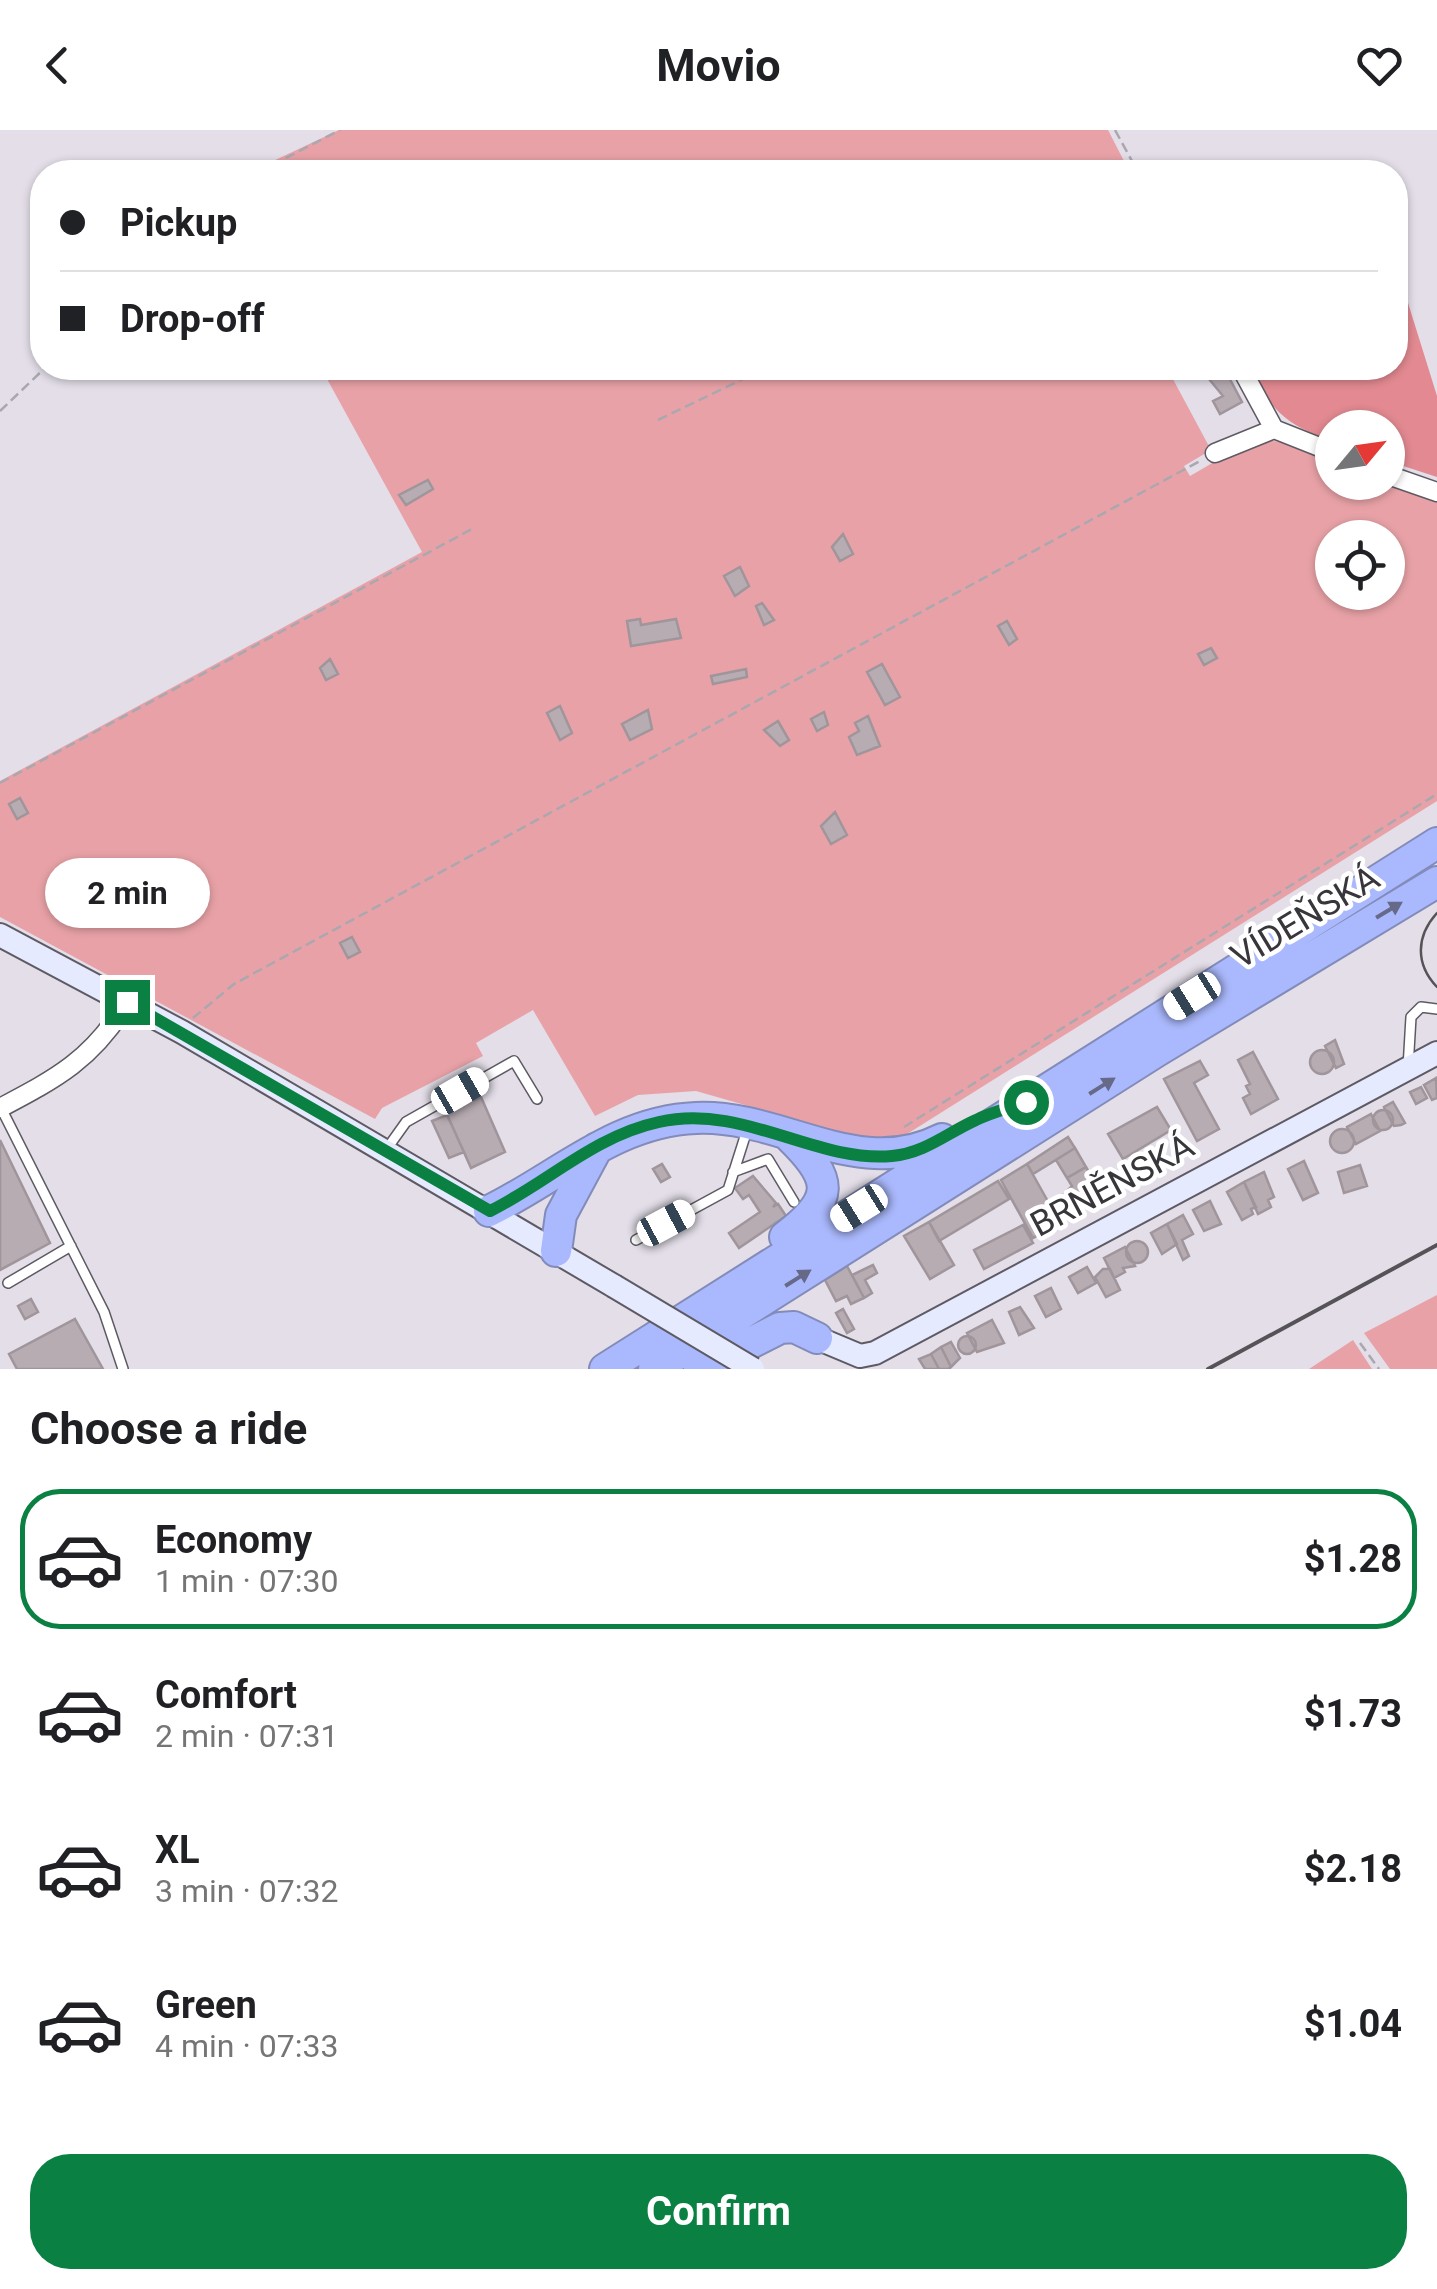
<!DOCTYPE html>
<meta charset="utf-8">
<style>
body{margin:0;font-family:Roboto,sans-serif;background:#f6f6f6;color:#202124;height:100vh;display:flex;flex-direction:column;font-size:38px;white-space:nowrap}
*{box-sizing:border-box;margin:0}
p{font-size:32px;color:#757577}
.icon{flex:none;width:55px;height:55px;fill:none;stroke:currentColor;stroke-width:2;stroke-linecap:round;stroke-linejoin:round}
.map{position:relative;height:1239px;overflow:hidden}
.drawer{display:flex;flex-direction:column;background:#fff;flex:1}
.drawer>*{flex:none}
.top-card{position:absolute;left:30px;top:30px;width:1378px;height:220px;border-radius:40px;box-shadow:0 2px 8px #0004;display:grid;align-content:center;height:220px;padding:0 30px;background:#fff}
.needle{width:65px;rotate:61deg}
.fabs{position:absolute;left:1315px;top:280px;display:grid;gap:20px}
.fabs a{display:grid;place-items:center;width:90px;height:90px;border-radius:50%;background:#fff;box-shadow:0 2px 8px #0004;font-size:50px}
.end{position:absolute;width:45px;height:45px;margin:-22px;border:12px solid #0b8043;background:#fff;box-shadow:0 0 0 5px #fff}
.from{border-radius:50%}
.bubble{position:absolute;height:70px;border-radius:35px;background:#fff;box-shadow:0 2px 8px #0004;font-size:32px;font-weight:700;line-height:70px;text-align:center}
.car{position:absolute;width:30px;height:60px;margin:-30px -15px;border-radius:12px;box-shadow:0 0 8px 2px #0007;background:linear-gradient(#fff 24%,#345 0 40%,#fff 0 76%,#345 0 86%,#fff 0)}
.top-card b{display:flex;align-items:center;gap:35px;height:95px;font-size:38px}
.top-card b+b{border-top:2px solid #e0e0e0}
.top-card i{width:25px;height:25px;background:#202124}
ul{padding:0;list-style:none}
li{display:flex;align-items:center;gap:30px;height:140px;margin:0 20px 15px;padding:0 10px;border:5px solid transparent;border-radius:40px}
li div{flex:1}
li b{display:block;font-size:38px}
li em{font-style:normal;font-weight:700}
li.on{border-color:#0b8043}
li>.icon{width:90px;height:90px;stroke-width:1.5}
h2{padding:0 30px;font-size:45px;line-height:120px}
.cta{display:flex;gap:20px;margin-top:auto;padding:20px 30px}
.cta a{flex:1;height:115px;border-radius:40px;background:#0b8043;color:#fff;font-size:40px;font-weight:700;line-height:115px;text-align:center}
header{display:flex;justify-content:space-between;align-items:center;height:130px;padding:0 30px;background:#fff;font-size:45px;font-weight:700}
.map>svg:first-child{display:block}
.green{fill:#e8a2a7;fill-rule:evenodd}
.forest{fill:#e28991}
.building{fill:#b7acb2;stroke:#9f959b;stroke-width:2.5}
.lines{fill:none;stroke-linecap:round;stroke-linejoin:round}
.lane-casing{stroke:#5e5a63;stroke-width:12}
.street-casing{stroke:#5e5a63;stroke-width:21}
.secondary-casing{stroke:#5e5a63;stroke-width:26}
.highway-casing{stroke:#828bb9;stroke-width:34}
.path{stroke:#aba7af;stroke-width:2.5;stroke-dasharray:10 5;stroke-linecap:butt}
.lane{stroke:#fff;stroke-width:9}
.street{stroke:#fff;stroke-width:18}
.secondary{stroke:#e6eafe;stroke-width:22}
.highway{stroke:#aab9fd;stroke-width:30}
.tram{stroke:#555358;stroke-width:2.5}
.rail{stroke:#555358;stroke-width:4}
.secondary-bridge-casing{stroke:#5e5a63;stroke-width:26;stroke-linecap:butt}
.secondary-bridge{stroke:#e6eafe;stroke-width:22}
.oneway{fill:#666a88}
.route{stroke:#0b8043;stroke-width:12}
.labels{text-anchor:middle;stroke-width:9;stroke-linejoin:round;paint-order:stroke}
.street-label{font-size:35px;fill:#38363a;stroke:#fff}
</style>
<header><svg class="icon" aria-label="back" viewBox="0 0 24 24"><path d="M15 5l-7 7 7 7"/></svg>Movio<svg class="icon" aria-label="heart" viewBox="0 0 24 24"><path d="M12 20l-8-8c-3-5 5-10 8-4 3-6 11-1 8 4z"/></svg></header>
<div class="map">
<svg width="1437" height="1239" viewBox="0 0 1437 1239">
<rect width="100%" height="100%" fill="#e3dee8"/>
<path class="green" d="M339,0H1108L1125,33L1116,42H250Z
M321,238H1167L1211,320L1184,336L1190,346C1260,306 1255,300 1332,328V352H1388L1437,368V671L888,1016L696,961L638,965L595,986L533,880L476,913L483,926L382,978L375,989L0,787V651L422,422ZM1332,408H1388V462H1332Z
M1437,1165V1239H1390L1364,1203Z
M1353,1210L1372,1239H1309Z"/>
<path class="forest" d="M1404,160L1437,266V347L1388,331V298H1332V311C1283,293 1274,282 1248,238H1395V163Z"/>
<path class="building" d="M1200,238H1224L1242,272L1220,284L1213,271L1223,266Z
M428,350L433,359L406,375L399,365Z
M843,404L853,424L840,431L832,417Z
M740,437L749,456L735,466L724,446Z
M762,473L774,490L764,495L756,476Z
M640,489L641,495L676,489L681,508L631,516L627,491Z
M1007,491L1017,509L1009,515L998,496Z
M1211,518L1217,528L1204,535L1198,524Z
M330,529L338,544L326,550L320,538Z
M882,534L900,567L885,575L867,542Z
M746,539L747,547L713,554L711,546Z
M560,576L572,603L560,610L547,583Z
M648,580L652,599L630,610L622,594Z
M824,582L828,595L817,601L811,589Z
M868,586L880,616L857,625L849,607L859,601L855,593Z
M778,591L789,610L780,616L764,600Z
M20,668L28,683L17,689L9,674Z
M835,682L847,705L831,714L821,696Z
M352,807L360,822L348,828L340,813Z
M1335,910L1344,934L1336,938L1325,916Z
M1310 932a12 12 0 1 1 24 0a12 12 0 1 1-24 0Z
M1253,922L1278,969L1251,984L1243,968L1250,964L1246,956L1250,954L1238,930Z
M1200,931L1208,945L1194,953L1219,999L1197,1011L1164,949Z
M1436,948L1437,968L1432,970L1424,955Z
M1421,957L1427,968L1416,974L1410,962Z
M481,967L505,1022L471,1038L446,982Z
M1393,972L1405,993L1401,995L1394,996L1384,977Z
M1157,977L1171,1000L1123,1029L1108,1004Z
M1373 990a10 10 0 1 1 20 0a10 10 0 1 1-20 0Z
M1371,984L1380,1001L1356,1014L1347,997Z
M447,985L464,1022L449,1028L432,991Z
M1330 1011a12 12 0 1 1 24 0a12 12 0 1 1-24 0Z
M1068,1007L1075,1018L1033,1044L1027,1034Z
M0,1010L50,1113L0,1140Z
M1075,1018L1086,1037L1067,1048L1056,1030Z
M1304,1031L1318,1063L1303,1070L1288,1039Z
M662,1034L670,1047L661,1052L653,1039Z
M1027,1034L1060,1093L1033,1108L1001,1050Z
M1360,1035L1367,1056L1344,1063L1338,1042Z
M1086,1037L1103,1066L1075,1083L1064,1064L1072,1056L1067,1048Z
M1264,1042L1274,1067L1268,1070L1271,1077L1258,1084L1244,1052Z
M753,1046L776,1073L773,1077L778,1074L786,1086L739,1118L729,1103L760,1082L749,1065L743,1069L735,1058Z
M998,1051L1009,1069L939,1111L929,1092Z
M1244,1052L1256,1077L1251,1079L1253,1084L1242,1090L1227,1062Z
M1210,1071L1221,1094L1204,1101L1193,1080Z
M1183,1085L1193,1104L1182,1110L1189,1126L1183,1130L1167,1094Z
M929,1092L954,1135L930,1149L904,1106Z
M1167,1094L1177,1114L1162,1124L1151,1103Z
M1023,1095L1033,1113L984,1139L974,1120Z
M1126 1122a11 11 0 1 1 22 0a11 11 0 1 1-22 0Z
M1125,1117L1135,1136L1123,1138L1125,1142L1114,1148L1104,1128Z
M873,1135L877,1143L865,1150L872,1163L864,1168L852,1145Z
M847,1136L864,1168L851,1174L847,1166L836,1171L825,1150Z
M1087,1137L1096,1153L1078,1163L1069,1147Z
M1103,1139H1110L1120,1160L1106,1167L1095,1147Z
M1051,1158L1061,1179L1046,1187L1035,1166Z
M31,1169L38,1182L25,1189L18,1176Z
M1020,1177L1034,1198L1019,1205L1009,1182Z
M843,1179L854,1199L847,1203L836,1183Z
M75,1189L103,1239H17L9,1224Z
M992,1190L1004,1213L977,1222L967,1203Z
M958 1215a9 9 0 1 1 18 0a9 9 0 1 1-18 0Z
M951,1212L960,1228L951,1237L941,1217Z
M941,1217L951,1237L948,1239H939L931,1224Z
M931,1224L939,1239H925L919,1229Z"/>
<g class="lines">
<defs>
<path id="lane" d="M1408,938L1411,887L1421,877L1437,879
M1,978L104,1182L123,1239
M386,1020L406,992L514,931L537,969
M733,1042L768,1029L794,1072
M636,1110L728,1060L748,997
M8,1153L71,1116"/>
<path id="street" d="M1241,238L1274,299
M1215,323L1274,299L1332,322
M1388,345L1437,362
M0,978C57,948 93,929 127,872"/>
<path id="secondary" d="M0,805L182,902L614,1156
M817,1208L860,1226L875,1223L1437,923"/>
<path id="highway" d="M489,1081C559,1047 615,991 696,988C782,984 858,1052 942,1009
M785,1107C835,1069 834,1050 790,1007
M556,1121L561,1085L597,1018
M605,1239L1437,713
M654,1239L1157,921L1437,752
M699,1239L780,1198L794,1197L817,1208"/>
</defs>
<use href="#lane" class="lane-casing"/>
<use href="#street" class="street-casing"/>
<use href="#secondary" class="secondary-casing"/>
<use href="#highway" class="highway-casing"/>
<path class="path" d="M1115,0L1138,42
M259,42L340,0
M0,281L45,238
M658,290L766,238
M0,653L472,399
M193,888L234,854L1200,331
M904,997L1437,664
M1360,1213L1379,1239"/>
<use href="#lane" class="lane"/>
<use href="#street" class="street"/>
<use href="#secondary" class="secondary"/>
<use href="#highway" class="highway"/>
<path class="tram" d="M1437,783C1416,806 1415,834 1437,857"/>
<path class="rail" d="M1208,1239L1437,1115"/>
<defs>
<path id="secondary-bridge" d="M614,1156L753,1239"/>
</defs>
<use href="#secondary-bridge" class="secondary-bridge-casing"/>
<use href="#secondary-bridge" class="secondary-bridge"/>
</g>
<defs><path id="oneway-solid" d="M-6-.8H1V-3.2L6.5 0L1 3.2V.8H-6Z" transform="scale(2.5)"/></defs>
<g class="oneway">
<use href="#oneway-solid" transform="translate(1389 780) rotate(-31)"/>
<use href="#oneway-solid" transform="translate(1102 956) rotate(-32)"/>
<use href="#oneway-solid" transform="translate(798 1148) rotate(-32)"/>
</g>
<g class="lines">
<path class="route" d="M127,872L490,1081C547,1053 594,1006 659,992C743,973 815,1033 892,1026C925,1023 947,1003 976,990C992,982 1010,978 1026,972"/>
</g>
<g class="labels">
<g class="street-label">
<text transform="translate(1305 787) rotate(-31)" y="12">VÍDEŇSKÁ</text>
<text transform="translate(1112 1055) rotate(-28)" y="12">BRNĚNSKÁ</text>
</g>
</g>
</svg>
<div class="fabs">
<a><svg class="needle" viewBox="-14 -14 28 28"><path d="M0-13l5 13h-10z" fill="#e53935"/><path d="M0 13l5-13h-10z" fill="#757577"/></svg></a>
<a><svg class="icon" aria-label="locate" viewBox="0 0 24 24"><circle cx="12" cy="12" r="6"/><path d="M12 2v4M12 18v4M2 12h4M18 12h4"/></svg></a>
</div>
<i class="end from" style="left:1026px;top:972px"></i>
<i class="end" style="left:127px;top:872px"></i>
<div class="bubble" style="left:45px;top:728px;width:165px">2 min</div>
<i class="car" style="left:1192px;top:866px;rotate:238deg"></i>
<i class="car" style="left:460px;top:961px;rotate:60deg"></i>
<i class="car" style="left:859px;top:1078px;rotate:238deg"></i>
<i class="car" style="left:666px;top:1093px;rotate:62deg"></i>
<div class="top-card">
<b><i class="from"></i>Pickup</b>
<b><i></i>Drop-off</b>
</div>
</div>
<section class="drawer">
<h2>Choose a ride</h2>
<ul>
<li class="on"><svg class="icon" aria-label="car" viewBox="0 0 24 24"><path d="M5 17H2v-5l4-1 3-4h7l3 4 3 1v5h-3M9 17h6M6 11h13"/><circle cx="7" cy="17" r="2"/><circle cx="17" cy="17" r="2"/></svg><div><b>Economy</b><p>1 min · 07:30</p></div><em>$1.28</em></li>
<li><svg class="icon" aria-label="car" viewBox="0 0 24 24"><path d="M5 17H2v-5l4-1 3-4h7l3 4 3 1v5h-3M9 17h6M6 11h13"/><circle cx="7" cy="17" r="2"/><circle cx="17" cy="17" r="2"/></svg><div><b>Comfort</b><p>2 min · 07:31</p></div><em>$1.73</em></li>
<li><svg class="icon" aria-label="car" viewBox="0 0 24 24"><path d="M5 17H2v-5l4-1 3-4h7l3 4 3 1v5h-3M9 17h6M6 11h13"/><circle cx="7" cy="17" r="2"/><circle cx="17" cy="17" r="2"/></svg><div><b>XL</b><p>3 min · 07:32</p></div><em>$2.18</em></li>
<li><svg class="icon" aria-label="car" viewBox="0 0 24 24"><path d="M5 17H2v-5l4-1 3-4h7l3 4 3 1v5h-3M9 17h6M6 11h13"/><circle cx="7" cy="17" r="2"/><circle cx="17" cy="17" r="2"/></svg><div><b>Green</b><p>4 min · 07:33</p></div><em>$1.04</em></li>
</ul>
<div class="cta"><a>Confirm</a></div>
</section>
